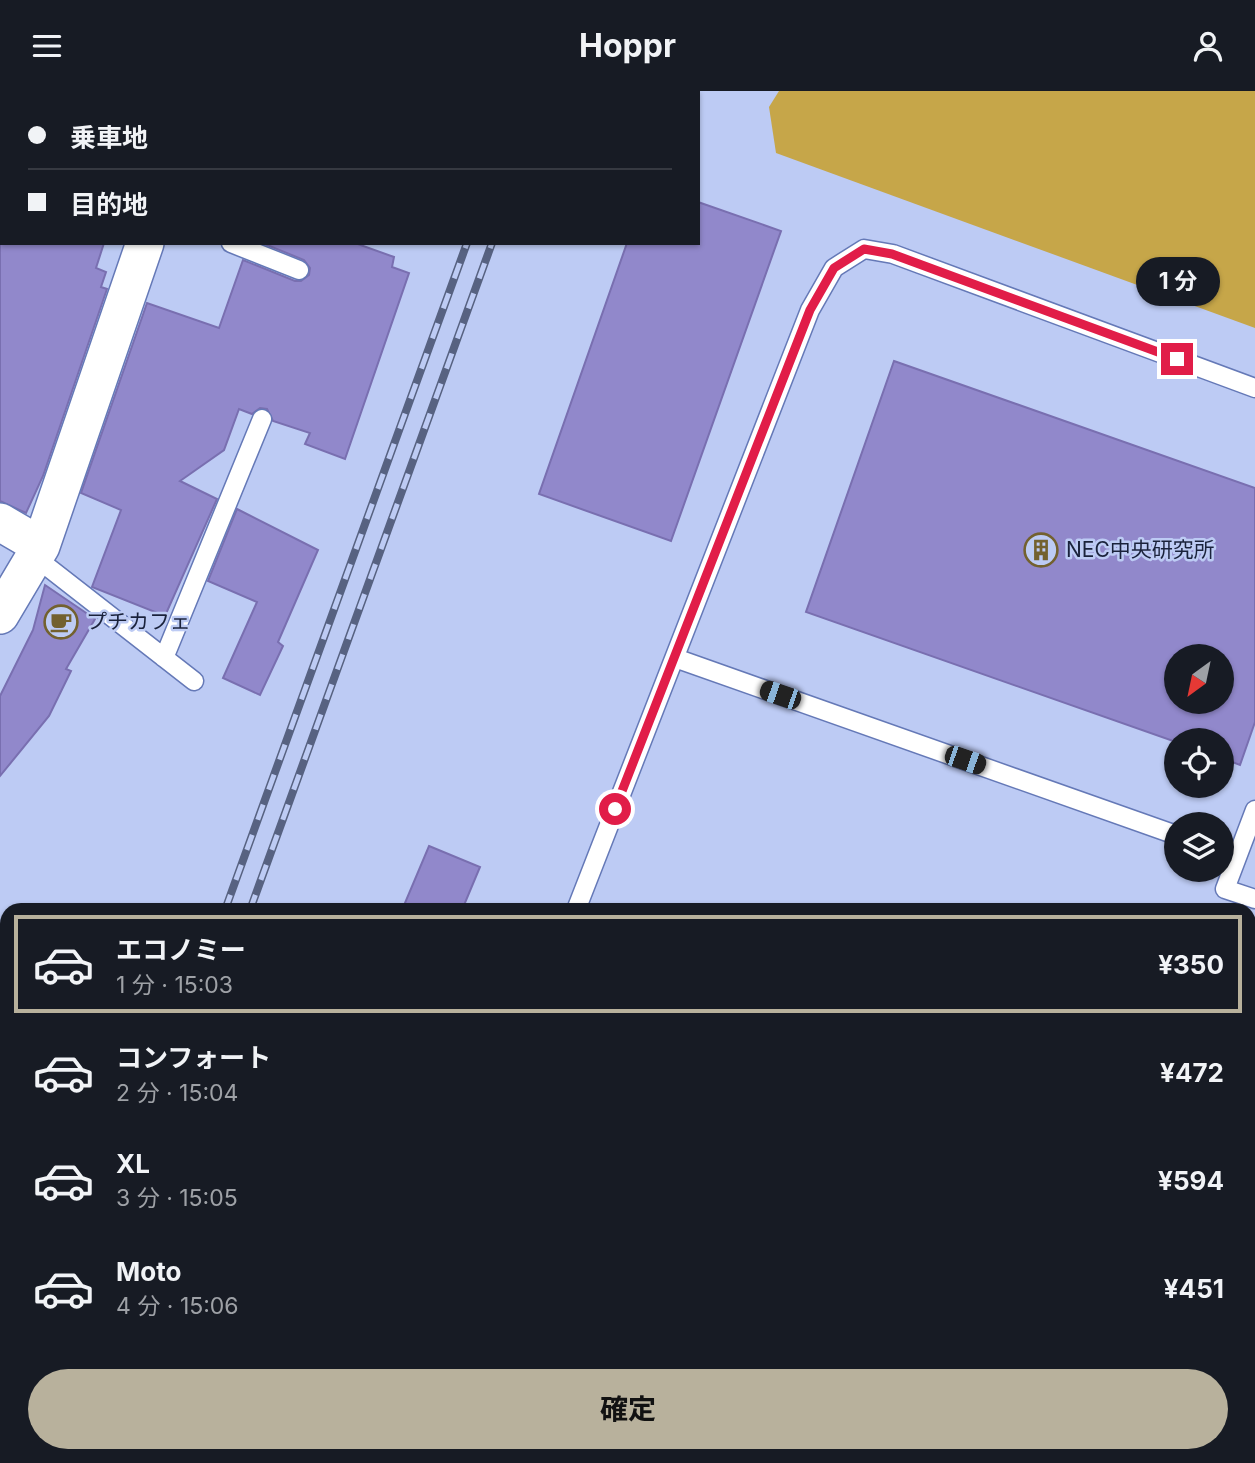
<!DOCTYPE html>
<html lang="ja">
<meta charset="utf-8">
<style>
body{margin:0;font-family:Inter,"Noto Sans JP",sans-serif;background:#242831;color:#f1f3f6;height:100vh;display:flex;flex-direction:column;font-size:26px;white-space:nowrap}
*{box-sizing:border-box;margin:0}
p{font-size:23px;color:#9ea1a6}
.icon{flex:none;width:38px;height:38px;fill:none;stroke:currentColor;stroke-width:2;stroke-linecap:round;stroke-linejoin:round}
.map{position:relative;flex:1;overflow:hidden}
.side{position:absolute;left:0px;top:812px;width:1256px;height:560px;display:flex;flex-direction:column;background:#171b24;border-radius:21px 21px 0 0;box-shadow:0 2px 5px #0004}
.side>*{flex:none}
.hud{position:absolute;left:0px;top:0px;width:700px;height:154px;box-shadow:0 2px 5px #0004;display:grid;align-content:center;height:154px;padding:0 28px;background:#171b24}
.needle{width:46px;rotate:213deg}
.controls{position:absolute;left:1164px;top:553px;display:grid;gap:14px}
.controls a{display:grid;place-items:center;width:70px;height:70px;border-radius:50%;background:#171b24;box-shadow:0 2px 5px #0004;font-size:35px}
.end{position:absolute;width:32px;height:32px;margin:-16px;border:9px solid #e11d48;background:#fff;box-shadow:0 0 0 4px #fff}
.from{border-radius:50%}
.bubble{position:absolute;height:49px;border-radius:24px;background:#171b24;box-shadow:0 2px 5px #0004;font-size:23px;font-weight:700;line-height:49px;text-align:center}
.car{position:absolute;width:21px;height:42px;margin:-21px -10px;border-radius:9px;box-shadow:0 0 5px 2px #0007;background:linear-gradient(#222 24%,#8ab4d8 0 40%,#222 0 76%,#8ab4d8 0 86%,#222 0)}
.hud b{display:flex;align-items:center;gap:24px;height:66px;font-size:26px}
.hud b+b{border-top:2px solid #363941}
.hud i{width:18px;height:18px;background:#f1f3f6}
ul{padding:12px 0 0;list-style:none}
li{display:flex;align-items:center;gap:21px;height:98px;margin:0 14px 10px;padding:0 14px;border:4px solid transparent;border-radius:0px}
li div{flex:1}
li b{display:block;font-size:26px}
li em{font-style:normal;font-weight:700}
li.on{border-color:#b8b19c}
li>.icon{width:63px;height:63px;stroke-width:1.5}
.action{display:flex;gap:14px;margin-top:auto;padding:14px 28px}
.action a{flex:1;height:80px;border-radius:42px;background:#b8b19c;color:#111;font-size:28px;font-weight:700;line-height:80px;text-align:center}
header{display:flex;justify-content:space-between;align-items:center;height:91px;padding:0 28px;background:#171b24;font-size:32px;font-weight:700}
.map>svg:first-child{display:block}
.pitch{fill:#c6a649}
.building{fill:#9188cb;stroke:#796fb0;stroke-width:2;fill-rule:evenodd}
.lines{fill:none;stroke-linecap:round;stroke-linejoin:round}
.service-casing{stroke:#6579b7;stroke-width:21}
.minor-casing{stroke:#6579b7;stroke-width:40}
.service{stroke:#fff;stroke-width:18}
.minor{stroke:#fff;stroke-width:37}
.rail-casing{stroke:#576281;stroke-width:8}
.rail{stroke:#bdcbf4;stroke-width:5;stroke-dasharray:16;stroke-linecap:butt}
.route{stroke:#e11d48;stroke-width:9}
.labels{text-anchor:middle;stroke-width:5;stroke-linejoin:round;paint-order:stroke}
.poi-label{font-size:21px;fill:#1a223b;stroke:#bdcbf4;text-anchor:start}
</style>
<header><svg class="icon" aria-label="menu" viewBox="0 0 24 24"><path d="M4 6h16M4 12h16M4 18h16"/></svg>Hoppr<svg class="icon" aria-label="person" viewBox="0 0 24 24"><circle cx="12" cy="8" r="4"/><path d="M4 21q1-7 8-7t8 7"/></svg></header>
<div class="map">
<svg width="1255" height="1372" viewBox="0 0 1255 1372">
<rect width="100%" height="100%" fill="#bdcbf4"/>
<path class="pitch" d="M779,0H1255V237L776,62L769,16Z"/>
<path class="building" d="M698,111L781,140L671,450L539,403L627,152H698Z
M0,143L2,152H104L96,177L106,181L101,196L107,198L43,385L26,422L0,410Z
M262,152H355L394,166L392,176L409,182L345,368L305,353L310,342L273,330L267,318L260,317L252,323L239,318L224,359L180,390L217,408L165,525L92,496L121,419L81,402L147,212L219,237L243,169L295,190H301L309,184L310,177L304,169Z
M894,270L1255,397V631L1240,674L1222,667V649L1176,651L806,521ZM1176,565H1222V611H1176Z
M237,418L318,459L278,551L283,555L260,604L223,587L257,511L208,490Z
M45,494L95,528L66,578L71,580L49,625L0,685V605L33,539Z
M429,755L480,776L462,819H402Z"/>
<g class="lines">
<defs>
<path id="service" d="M231,152L299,179
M35,466L194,590
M164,567L262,328
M675,567L1176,744
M1255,719L1225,798L1255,808
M576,819L810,219L834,177L864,158L893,163L1255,297"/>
<path id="minor" d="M190,2V0
M0,431L41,455
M0,524L41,455L145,152
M315,1365L343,1372
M282,1372L306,1365"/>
</defs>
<use href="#service" class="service-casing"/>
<use href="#minor" class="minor-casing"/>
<use href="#service" class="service"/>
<use href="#minor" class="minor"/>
<defs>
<path id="rail" d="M522,2L523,0
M546,2L547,0
M225,819L467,152
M250,819L492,152
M24,1372L27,1365
M43,1372L46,1365"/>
</defs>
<use href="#rail" class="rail-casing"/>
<use href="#rail" class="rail"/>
</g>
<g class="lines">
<path class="route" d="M615,718L810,219L834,177L864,158L892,163L1177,268"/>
</g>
<defs>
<symbol id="building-ring" viewBox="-11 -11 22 22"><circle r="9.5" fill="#bdcbf4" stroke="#73612f" stroke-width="1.5"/><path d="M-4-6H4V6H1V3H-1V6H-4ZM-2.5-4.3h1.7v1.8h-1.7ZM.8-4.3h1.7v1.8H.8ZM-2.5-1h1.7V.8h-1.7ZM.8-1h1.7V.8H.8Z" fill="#73612f"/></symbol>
<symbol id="cafe-ring" viewBox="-11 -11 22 22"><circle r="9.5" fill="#bdcbf4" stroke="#73612f" stroke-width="1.5"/><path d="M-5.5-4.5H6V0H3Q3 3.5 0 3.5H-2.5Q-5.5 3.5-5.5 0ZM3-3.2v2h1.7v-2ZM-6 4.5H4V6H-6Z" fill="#73612f"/></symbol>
</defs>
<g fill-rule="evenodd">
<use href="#building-ring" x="1022" y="440" width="38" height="38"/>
<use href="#cafe-ring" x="42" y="512" width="38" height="38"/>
</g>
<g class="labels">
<g class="poi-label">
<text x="1066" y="466">NEC中央研究所</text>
<text x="86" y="538">プチカフェ</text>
</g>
</g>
</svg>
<div class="controls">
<a><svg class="needle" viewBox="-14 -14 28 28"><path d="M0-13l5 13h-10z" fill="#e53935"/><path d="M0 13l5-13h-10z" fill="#9ea1a6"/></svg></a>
<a><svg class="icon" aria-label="locate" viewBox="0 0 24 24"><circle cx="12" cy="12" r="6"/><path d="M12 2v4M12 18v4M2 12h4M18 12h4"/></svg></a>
<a><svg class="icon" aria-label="layers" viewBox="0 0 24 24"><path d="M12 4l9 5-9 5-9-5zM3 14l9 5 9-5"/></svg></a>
</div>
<i class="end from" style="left:615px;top:718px"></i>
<i class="end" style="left:1177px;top:268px"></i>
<div class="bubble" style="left:1136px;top:166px;width:84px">1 分</div>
<i class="car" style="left:780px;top:604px;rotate:289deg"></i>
<i class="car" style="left:965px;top:669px;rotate:109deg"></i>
<div class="hud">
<b><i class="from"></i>乗車地</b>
<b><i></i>目的地</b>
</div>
<section class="side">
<ul>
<li class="on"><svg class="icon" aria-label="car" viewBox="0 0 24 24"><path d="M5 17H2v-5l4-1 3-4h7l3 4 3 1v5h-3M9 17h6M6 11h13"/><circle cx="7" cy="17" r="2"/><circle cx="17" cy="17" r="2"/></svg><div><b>エコノミー</b><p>1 分 · 15:03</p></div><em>¥350</em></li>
<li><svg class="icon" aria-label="car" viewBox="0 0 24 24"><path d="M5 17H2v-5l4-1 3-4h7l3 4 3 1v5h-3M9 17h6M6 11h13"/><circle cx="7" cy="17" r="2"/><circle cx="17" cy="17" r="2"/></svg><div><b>コンフォート</b><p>2 分 · 15:04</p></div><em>¥472</em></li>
<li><svg class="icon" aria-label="car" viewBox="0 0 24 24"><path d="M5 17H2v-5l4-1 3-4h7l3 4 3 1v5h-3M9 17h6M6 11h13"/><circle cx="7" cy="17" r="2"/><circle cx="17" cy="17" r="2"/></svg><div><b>XL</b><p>3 分 · 15:05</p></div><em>¥594</em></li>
<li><svg class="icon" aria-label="car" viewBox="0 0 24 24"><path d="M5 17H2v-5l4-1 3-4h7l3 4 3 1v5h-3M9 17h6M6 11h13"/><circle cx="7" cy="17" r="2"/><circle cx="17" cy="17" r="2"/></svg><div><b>Moto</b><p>4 分 · 15:06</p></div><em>¥451</em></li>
</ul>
<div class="action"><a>確定</a></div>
</section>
</div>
